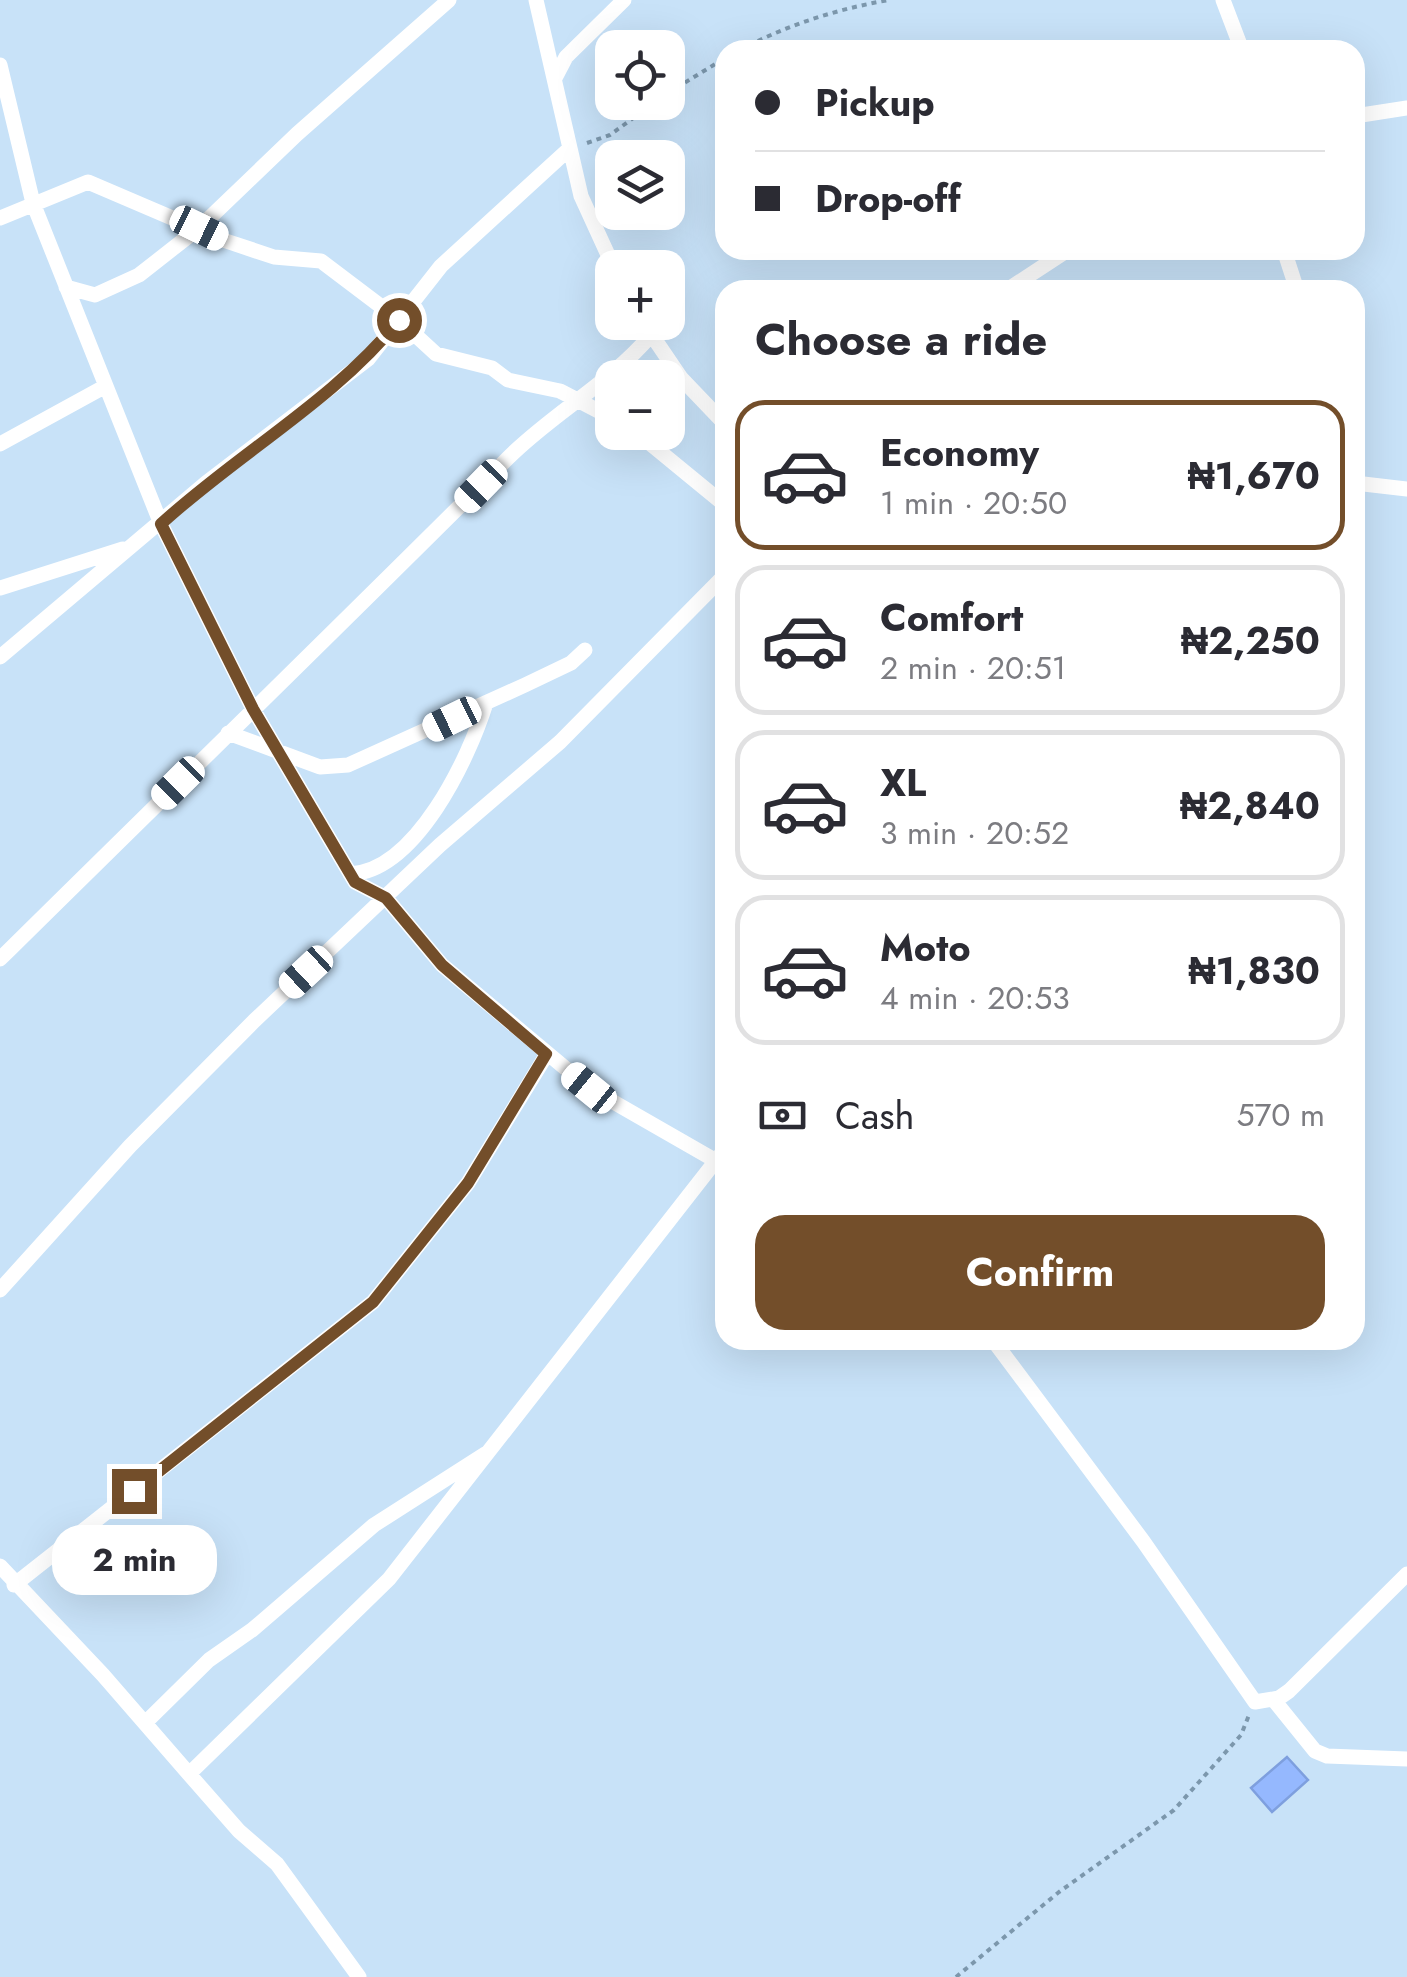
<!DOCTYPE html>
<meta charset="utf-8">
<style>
body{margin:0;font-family:Jost,sans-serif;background:#f7f7f7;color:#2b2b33;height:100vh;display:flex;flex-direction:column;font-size:38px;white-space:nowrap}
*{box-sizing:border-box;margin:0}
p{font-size:32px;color:#7c7c81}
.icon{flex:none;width:55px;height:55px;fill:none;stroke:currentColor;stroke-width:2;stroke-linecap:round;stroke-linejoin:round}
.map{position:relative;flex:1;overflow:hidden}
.sheet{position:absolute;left:715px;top:280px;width:650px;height:1070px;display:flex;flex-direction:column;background:#fff;border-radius:30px;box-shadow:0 10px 40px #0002}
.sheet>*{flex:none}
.hud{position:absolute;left:715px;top:40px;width:650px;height:220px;border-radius:30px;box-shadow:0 10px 40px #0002;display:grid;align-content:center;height:220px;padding:0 40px;background:#fff}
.buttons{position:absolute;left:595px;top:30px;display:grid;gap:20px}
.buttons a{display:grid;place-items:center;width:90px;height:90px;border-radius:20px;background:#fff;box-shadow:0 10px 40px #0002;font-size:50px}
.end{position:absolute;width:45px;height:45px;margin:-22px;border:12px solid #734e2a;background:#fff;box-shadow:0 0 0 5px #fff}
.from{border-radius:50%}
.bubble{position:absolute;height:70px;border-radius:30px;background:#fff;box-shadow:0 10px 40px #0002;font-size:32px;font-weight:700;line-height:70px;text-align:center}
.car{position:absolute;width:30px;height:60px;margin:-30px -15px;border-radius:12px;box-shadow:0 0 8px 2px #0007;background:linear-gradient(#fff 24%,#345 0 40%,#fff 0 76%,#345 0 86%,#fff 0)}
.hud b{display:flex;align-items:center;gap:35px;height:95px;font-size:38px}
.hud b+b{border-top:2px solid #e1e1e2}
.hud i{width:25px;height:25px;background:#2b2b33}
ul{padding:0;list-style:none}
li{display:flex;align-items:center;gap:30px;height:150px;margin:0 20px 15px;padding:0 20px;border:5px solid #e1e1e2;border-radius:30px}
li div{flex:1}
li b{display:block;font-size:38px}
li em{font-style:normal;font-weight:700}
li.selected{border-color:#734e2a}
li>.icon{width:90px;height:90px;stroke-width:1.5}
h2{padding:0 40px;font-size:45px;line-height:120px}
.pay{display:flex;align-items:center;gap:25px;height:110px;padding:0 40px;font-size:38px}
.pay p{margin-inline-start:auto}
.primary-button{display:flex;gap:20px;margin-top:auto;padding:20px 40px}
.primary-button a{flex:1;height:115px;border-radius:30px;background:#734e2a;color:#fff;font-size:40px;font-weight:700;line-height:115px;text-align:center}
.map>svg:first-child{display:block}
.building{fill:#95b8fe;stroke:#7e9fde;stroke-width:2.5}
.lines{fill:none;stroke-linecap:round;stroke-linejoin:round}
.path{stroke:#7c97ac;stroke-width:4;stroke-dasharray:5 5;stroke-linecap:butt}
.street{stroke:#fff;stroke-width:15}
.route{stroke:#734e2a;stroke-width:12}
</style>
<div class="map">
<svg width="1407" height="1977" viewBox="0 0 1407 1977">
<rect width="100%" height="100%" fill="#c8e2f8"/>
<path class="building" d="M1287,1757L1308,1780L1272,1812L1251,1788Z"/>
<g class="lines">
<path class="path" d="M740,50C787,25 837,9 889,0
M668,93L725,58
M587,143L610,135L655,102
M956,1977L1059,1892L1174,1810L1241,1735L1249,1715"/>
<path class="street" d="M536,0L581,196L614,268
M1223,0L1242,50
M0,65L33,203L161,524L253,709L355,882L386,898L442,965L589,1088L725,1166
M555,78L566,57L624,0
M1355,116L1407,108
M0,218L88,182L226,241L274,257L321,261L399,320L436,354L492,368L508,380L560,391L612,418
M1284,250L1297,290
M66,287L95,295L139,275L199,228L297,134L449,0
M1007,290L1068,250
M643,322L681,378L725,424
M636,432L725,505
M0,444L104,387
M1355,483L1407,489
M0,588L123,549
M0,657L206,483L368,359L441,266L569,149
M228,733L320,767L348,765L525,685L571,663L585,650
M350,874C416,871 469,758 486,703
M0,959C169,792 340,626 508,458C553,413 609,384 651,335
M0,1290L130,1146L254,1021L440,845L560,742L725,575
M993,1340L1143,1541L1255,1702L1279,1698L1289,1691L1407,1574
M0,1566L103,1675L189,1774L389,1579L725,1149
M14,1585L373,1302L468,1183L547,1054
M1273,1699L1315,1751L1327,1756L1407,1759
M145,1723L209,1660L252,1630L374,1525L485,1454
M189,1774L239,1831L277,1864L359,1977"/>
</g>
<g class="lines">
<path class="route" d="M134,1491L373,1302L468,1183L546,1054L442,965L386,898L355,882L253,709L161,524C237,454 335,400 399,320"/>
</g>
</svg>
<div class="buttons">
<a><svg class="icon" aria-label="locate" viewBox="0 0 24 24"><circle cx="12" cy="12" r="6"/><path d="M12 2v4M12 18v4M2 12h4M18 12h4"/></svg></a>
<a><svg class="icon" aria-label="layers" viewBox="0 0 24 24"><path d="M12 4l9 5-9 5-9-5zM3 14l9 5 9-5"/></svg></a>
<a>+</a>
<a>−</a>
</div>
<i class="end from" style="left:399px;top:320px"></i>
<i class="end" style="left:134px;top:1491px"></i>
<div class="bubble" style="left:52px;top:1525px;width:165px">2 min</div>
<i class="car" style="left:199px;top:228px;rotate:116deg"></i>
<i class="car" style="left:481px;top:486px;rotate:224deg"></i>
<i class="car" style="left:452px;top:719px;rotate:244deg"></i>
<i class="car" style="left:178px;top:783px;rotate:225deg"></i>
<i class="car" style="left:306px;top:972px;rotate:227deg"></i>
<i class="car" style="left:589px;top:1088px;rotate:309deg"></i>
<div class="hud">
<b><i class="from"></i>Pickup</b>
<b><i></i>Drop-off</b>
</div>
<section class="sheet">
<h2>Choose a ride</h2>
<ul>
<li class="selected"><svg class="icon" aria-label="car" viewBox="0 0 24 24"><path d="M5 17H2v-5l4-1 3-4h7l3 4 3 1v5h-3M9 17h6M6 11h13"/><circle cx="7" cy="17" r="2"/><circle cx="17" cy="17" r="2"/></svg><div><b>Economy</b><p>1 min · 20:50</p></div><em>₦1,670</em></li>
<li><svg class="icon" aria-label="car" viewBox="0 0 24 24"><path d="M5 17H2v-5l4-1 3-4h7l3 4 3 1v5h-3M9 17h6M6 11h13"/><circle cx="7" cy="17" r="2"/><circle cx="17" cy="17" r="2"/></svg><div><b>Comfort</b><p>2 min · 20:51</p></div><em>₦2,250</em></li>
<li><svg class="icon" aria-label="car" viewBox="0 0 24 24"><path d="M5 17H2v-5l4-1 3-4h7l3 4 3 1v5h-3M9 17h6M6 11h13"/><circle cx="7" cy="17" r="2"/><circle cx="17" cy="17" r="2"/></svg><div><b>XL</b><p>3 min · 20:52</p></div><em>₦2,840</em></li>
<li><svg class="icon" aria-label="car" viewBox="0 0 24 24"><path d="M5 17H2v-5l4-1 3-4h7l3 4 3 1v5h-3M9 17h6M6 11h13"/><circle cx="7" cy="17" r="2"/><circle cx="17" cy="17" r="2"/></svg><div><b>Moto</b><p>4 min · 20:53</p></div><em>₦1,830</em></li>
</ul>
<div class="pay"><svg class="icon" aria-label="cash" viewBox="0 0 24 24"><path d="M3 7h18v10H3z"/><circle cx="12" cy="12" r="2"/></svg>Cash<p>570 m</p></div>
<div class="primary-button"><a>Confirm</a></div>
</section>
</div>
